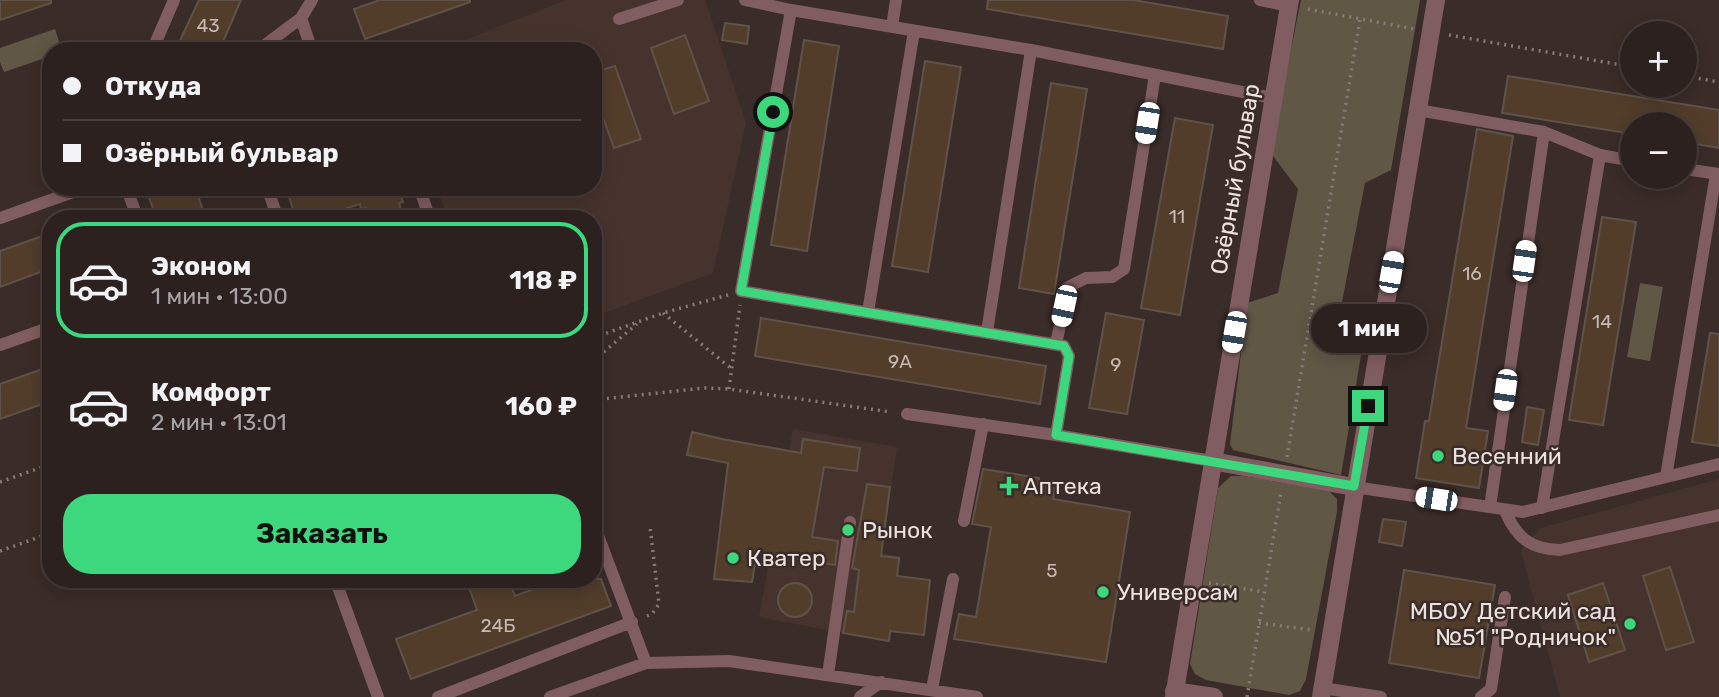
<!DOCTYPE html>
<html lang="ru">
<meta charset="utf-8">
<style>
body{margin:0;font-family:Rubik,sans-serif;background:#382e2b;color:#f1f3f6;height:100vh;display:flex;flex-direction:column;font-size:26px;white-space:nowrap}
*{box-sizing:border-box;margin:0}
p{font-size:23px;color:#a6a3a4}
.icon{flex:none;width:38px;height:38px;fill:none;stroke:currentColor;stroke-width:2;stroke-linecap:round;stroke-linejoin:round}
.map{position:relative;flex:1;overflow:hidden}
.side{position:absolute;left:42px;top:210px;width:560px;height:378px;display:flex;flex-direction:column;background:#2c211e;border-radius:28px;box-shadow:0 4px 18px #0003,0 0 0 2px #483e3c}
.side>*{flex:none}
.hud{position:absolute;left:42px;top:42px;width:560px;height:154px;border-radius:28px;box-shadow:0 4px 18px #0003,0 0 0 2px #483e3c;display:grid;align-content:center;height:154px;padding:0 21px;background:#2c211e}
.controls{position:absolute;left:1620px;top:21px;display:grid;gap:14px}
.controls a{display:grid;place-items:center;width:77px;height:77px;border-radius:50%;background:#2c211e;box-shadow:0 4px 18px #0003,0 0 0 2px #483e3c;font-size:35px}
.end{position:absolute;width:32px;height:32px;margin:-16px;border:9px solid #3dd77e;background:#111;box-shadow:0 0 0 4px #111}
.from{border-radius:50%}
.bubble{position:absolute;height:49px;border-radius:24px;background:#2c211e;box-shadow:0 4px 18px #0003,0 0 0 2px #483e3c;font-size:23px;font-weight:700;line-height:49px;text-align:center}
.car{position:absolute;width:21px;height:42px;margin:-21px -10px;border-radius:9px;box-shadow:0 0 5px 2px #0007;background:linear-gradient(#fff 24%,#345 0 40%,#fff 0 76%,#345 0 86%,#fff 0)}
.hud b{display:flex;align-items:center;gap:24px;height:66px;font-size:26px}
.hud b+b{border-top:2px solid #483e3c}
.hud i{width:18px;height:18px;background:#f1f3f6}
ul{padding:12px 0 0;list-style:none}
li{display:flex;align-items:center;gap:21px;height:116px;margin:0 14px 10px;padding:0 7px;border:4px solid transparent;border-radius:28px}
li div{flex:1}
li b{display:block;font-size:26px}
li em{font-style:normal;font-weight:700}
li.active{border-color:#3dd77e}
li>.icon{width:63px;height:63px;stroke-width:1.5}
.button{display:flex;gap:14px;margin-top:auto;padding:14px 21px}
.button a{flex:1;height:80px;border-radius:28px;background:#3dd77e;color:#111;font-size:28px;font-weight:700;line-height:80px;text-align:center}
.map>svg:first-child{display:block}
.built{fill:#47332d}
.green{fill:#615745}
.building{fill:#523d2b;stroke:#5f5349;stroke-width:2}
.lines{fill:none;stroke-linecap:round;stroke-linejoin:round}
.path{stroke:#877b78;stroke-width:3.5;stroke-dasharray:2 5;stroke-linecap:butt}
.service{stroke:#805d61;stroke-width:12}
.tertiary{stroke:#805d61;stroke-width:18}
.route{stroke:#3dd77e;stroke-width:9}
.poi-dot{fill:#3dd77e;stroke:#3a2c28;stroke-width:2.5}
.labels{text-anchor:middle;stroke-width:5;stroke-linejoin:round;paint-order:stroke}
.number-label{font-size:19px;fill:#c6b9b3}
.street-label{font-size:23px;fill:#ece2e0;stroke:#3a2c28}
.poi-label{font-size:23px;fill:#ece2e0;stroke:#3a2c28;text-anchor:start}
</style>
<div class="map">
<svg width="1719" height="697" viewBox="0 0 1719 697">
<rect width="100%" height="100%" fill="#3a2c28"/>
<path class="built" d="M566,0H705L746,123L713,273L593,317V219H448L437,187H593V51H437Z
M793,429L897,447L882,553L901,557L892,619L843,633L759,617Z
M1719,479V697H1560L1521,551L1527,542L1541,528Z"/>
<path class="green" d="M1301,0H1420L1391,170L1365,183L1341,307L1366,325L1341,475L1233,450L1230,444L1247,303L1278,293L1298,189L1270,152Z
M55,29L62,51H51V56L4,72L0,62V48Z
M1640,283L1663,287L1650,361L1627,357Z
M1231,476H1243L1329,491L1337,499V512L1306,679L1300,691L1289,695L1206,680L1195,674L1190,664L1218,488Z"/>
<path class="building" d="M0,0H51V3L0,20Z
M199,0H241L219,51H175Z
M380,0H470V2L365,39L354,9Z
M988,0H1133L1228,16L1223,49L987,9Z
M725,23L749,26L747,44L722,40Z
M685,35L709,101L674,114L651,48Z
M804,40L839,46L807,251L771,245Z
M925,61L961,67L928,272L892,266Z
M615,66L641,139L614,148L600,109L593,112V73Z
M1508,76L1719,110V148L1685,142V124H1633V134L1502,113Z
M1051,83L1087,89L1054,294L1019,288Z
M1175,118L1213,125L1180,315L1141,308Z
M1477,129L1513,136L1466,428L1488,431L1479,488L1416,478L1425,421H1429Z
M145,187H195L206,219H157Z
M286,187H398L403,202L399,203L404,219H370L366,208L361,210L360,204L329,214L327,209L296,219Z
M1602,217L1636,222L1603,425L1569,420Z
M51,233V268L0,287V251Z
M1106,313L1144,320L1127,414L1089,408Z
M761,318L1046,366L1040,404L755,356Z
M1710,333L1719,334V446L1692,442Z
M51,366V401L0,419V384Z
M1527,407L1544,410L1538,445L1522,442Z
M692,432L722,439L801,453L803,439L860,448L857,471L824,467L812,537L838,541L835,565L757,552L752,582L714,579L728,463L687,455Z
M983,469L1039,478L1038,486L1055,488L1053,499L1130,512L1106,662L954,639L959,614L976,617L991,527L972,524Z
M867,484L890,487L881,556L899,558L897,576L930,580L924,635L890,631L889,641L843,633L847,611L854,612L859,570L852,568Z
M1383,519L1406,522L1402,546L1379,542Z
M1670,567L1694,642L1666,650L1643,576Z
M1404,570L1495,585L1479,678L1389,663Z
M466,579H509L515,596L560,579H601L611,606L411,679L396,639L477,610Z
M1603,583L1625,650L1589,662L1568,595Z
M778 600a17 17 0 1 1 34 0a17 17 0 1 1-34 0Z"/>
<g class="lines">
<path class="path" d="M1308,9L1414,29
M1449,35L1633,67
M1685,76L1719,82
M663,313L732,369
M593,338L663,313L728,295
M593,361L637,324
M729,389L740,305
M593,400L705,388L729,389L891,412
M1287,457L1360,19
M0,482L51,464
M0,551L51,533
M1209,583L1264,592
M647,616L652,614L659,604L650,526
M1259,623L1312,630
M1247,697L1281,492"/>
<path class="service" d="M745,0L791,10L1031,50L1273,98
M1260,0L1289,6
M791,10L741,291L1064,346L1069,356L1056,435L1212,461
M619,19L678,0
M892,27L896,0
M152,51L174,0
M257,51L301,18
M312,51L301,18L312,0
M1418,110L1544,132L1600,155L1633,161
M1685,169L1719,174
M126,187L138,219
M267,187L278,219
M419,187L430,219
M0,218L87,187
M868,312L914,31
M987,332L1031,50
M1056,344L1068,287L1086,278L1112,277L1124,269L1155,75
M0,345L51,327
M907,414L1056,435
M1666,477L1716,174
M1354,487L1523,512L1719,464
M1490,507L1544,132
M1542,508L1600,155
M1505,511C1517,538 1530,549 1560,550L1719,515
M964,521L983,424
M593,522L646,663
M335,579L378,697
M828,675L850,522
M1322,688L1381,697
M932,689L953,579
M438,697L632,622
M550,697L646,663L729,661L977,697
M860,697L881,682
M1481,697L1491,689L1505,597"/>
<path class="tertiary" d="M1212,461L1354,487
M1174,691L1214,697
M1174,697L1290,0
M1321,697L1436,0"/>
</g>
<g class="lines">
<path class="route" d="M773,112L741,291L1064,346L1069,356L1056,435L1354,486L1368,406"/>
</g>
<g class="poi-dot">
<circle cx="1438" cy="456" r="7"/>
<path d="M1005.5 475.5h7v7h7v7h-7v7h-7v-7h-7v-7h7z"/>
<circle cx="848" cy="530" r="7"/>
<circle cx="733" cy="558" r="7"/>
<circle cx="1103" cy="592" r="7"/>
<circle cx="1630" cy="624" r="7"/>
</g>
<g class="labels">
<g class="number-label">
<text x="208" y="32">43</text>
<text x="1177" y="223">11</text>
<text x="1472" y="280">16</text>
<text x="1602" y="328">14</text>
<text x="900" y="368">9А</text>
<text x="1116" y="371">9</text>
<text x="1052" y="577">5</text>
<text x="498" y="632">24Б</text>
</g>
<g class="street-label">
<text transform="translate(1235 179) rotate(-80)" y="8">Озёрный бульвар</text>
</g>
<g class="poi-label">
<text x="1452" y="464">Весенний</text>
<text x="1023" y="494">Аптека</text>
<text x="862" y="538">Рынок</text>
<text x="747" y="566">Кватер</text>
<text x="1117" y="600">Универсам</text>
<text x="1616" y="619" text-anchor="end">МБОУ Детский сад<tspan x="1616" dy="26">№51 "Родничок"</tspan></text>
</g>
</g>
</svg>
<div class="controls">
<a>+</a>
<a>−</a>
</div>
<i class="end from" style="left:773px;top:112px"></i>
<i class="end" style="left:1368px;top:406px"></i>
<div class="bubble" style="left:1311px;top:304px;width:116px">1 мин</div>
<i class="car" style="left:1147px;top:123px;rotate:189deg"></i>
<i class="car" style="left:1524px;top:261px;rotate:8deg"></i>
<i class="car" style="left:1391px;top:272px;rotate:10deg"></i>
<i class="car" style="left:1064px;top:306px;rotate:192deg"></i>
<i class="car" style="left:1234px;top:332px;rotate:190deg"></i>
<i class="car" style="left:1505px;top:390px;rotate:188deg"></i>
<i class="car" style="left:1436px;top:499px;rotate:279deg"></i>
<div class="hud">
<b><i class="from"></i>Откуда</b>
<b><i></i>Озёрный бульвар</b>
</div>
<section class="side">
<ul>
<li class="active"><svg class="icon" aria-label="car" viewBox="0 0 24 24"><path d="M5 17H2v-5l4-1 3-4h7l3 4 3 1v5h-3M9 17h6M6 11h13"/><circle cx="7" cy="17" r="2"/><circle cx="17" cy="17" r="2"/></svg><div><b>Эконом</b><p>1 мин · 13:00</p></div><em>118 ₽</em></li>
<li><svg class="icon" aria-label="car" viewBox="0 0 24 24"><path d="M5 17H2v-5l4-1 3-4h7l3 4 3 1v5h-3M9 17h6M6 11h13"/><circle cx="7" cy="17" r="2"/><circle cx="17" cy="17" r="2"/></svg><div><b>Комфорт</b><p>2 мин · 13:01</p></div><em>160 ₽</em></li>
</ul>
<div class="button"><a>Заказать</a></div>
</section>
</div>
